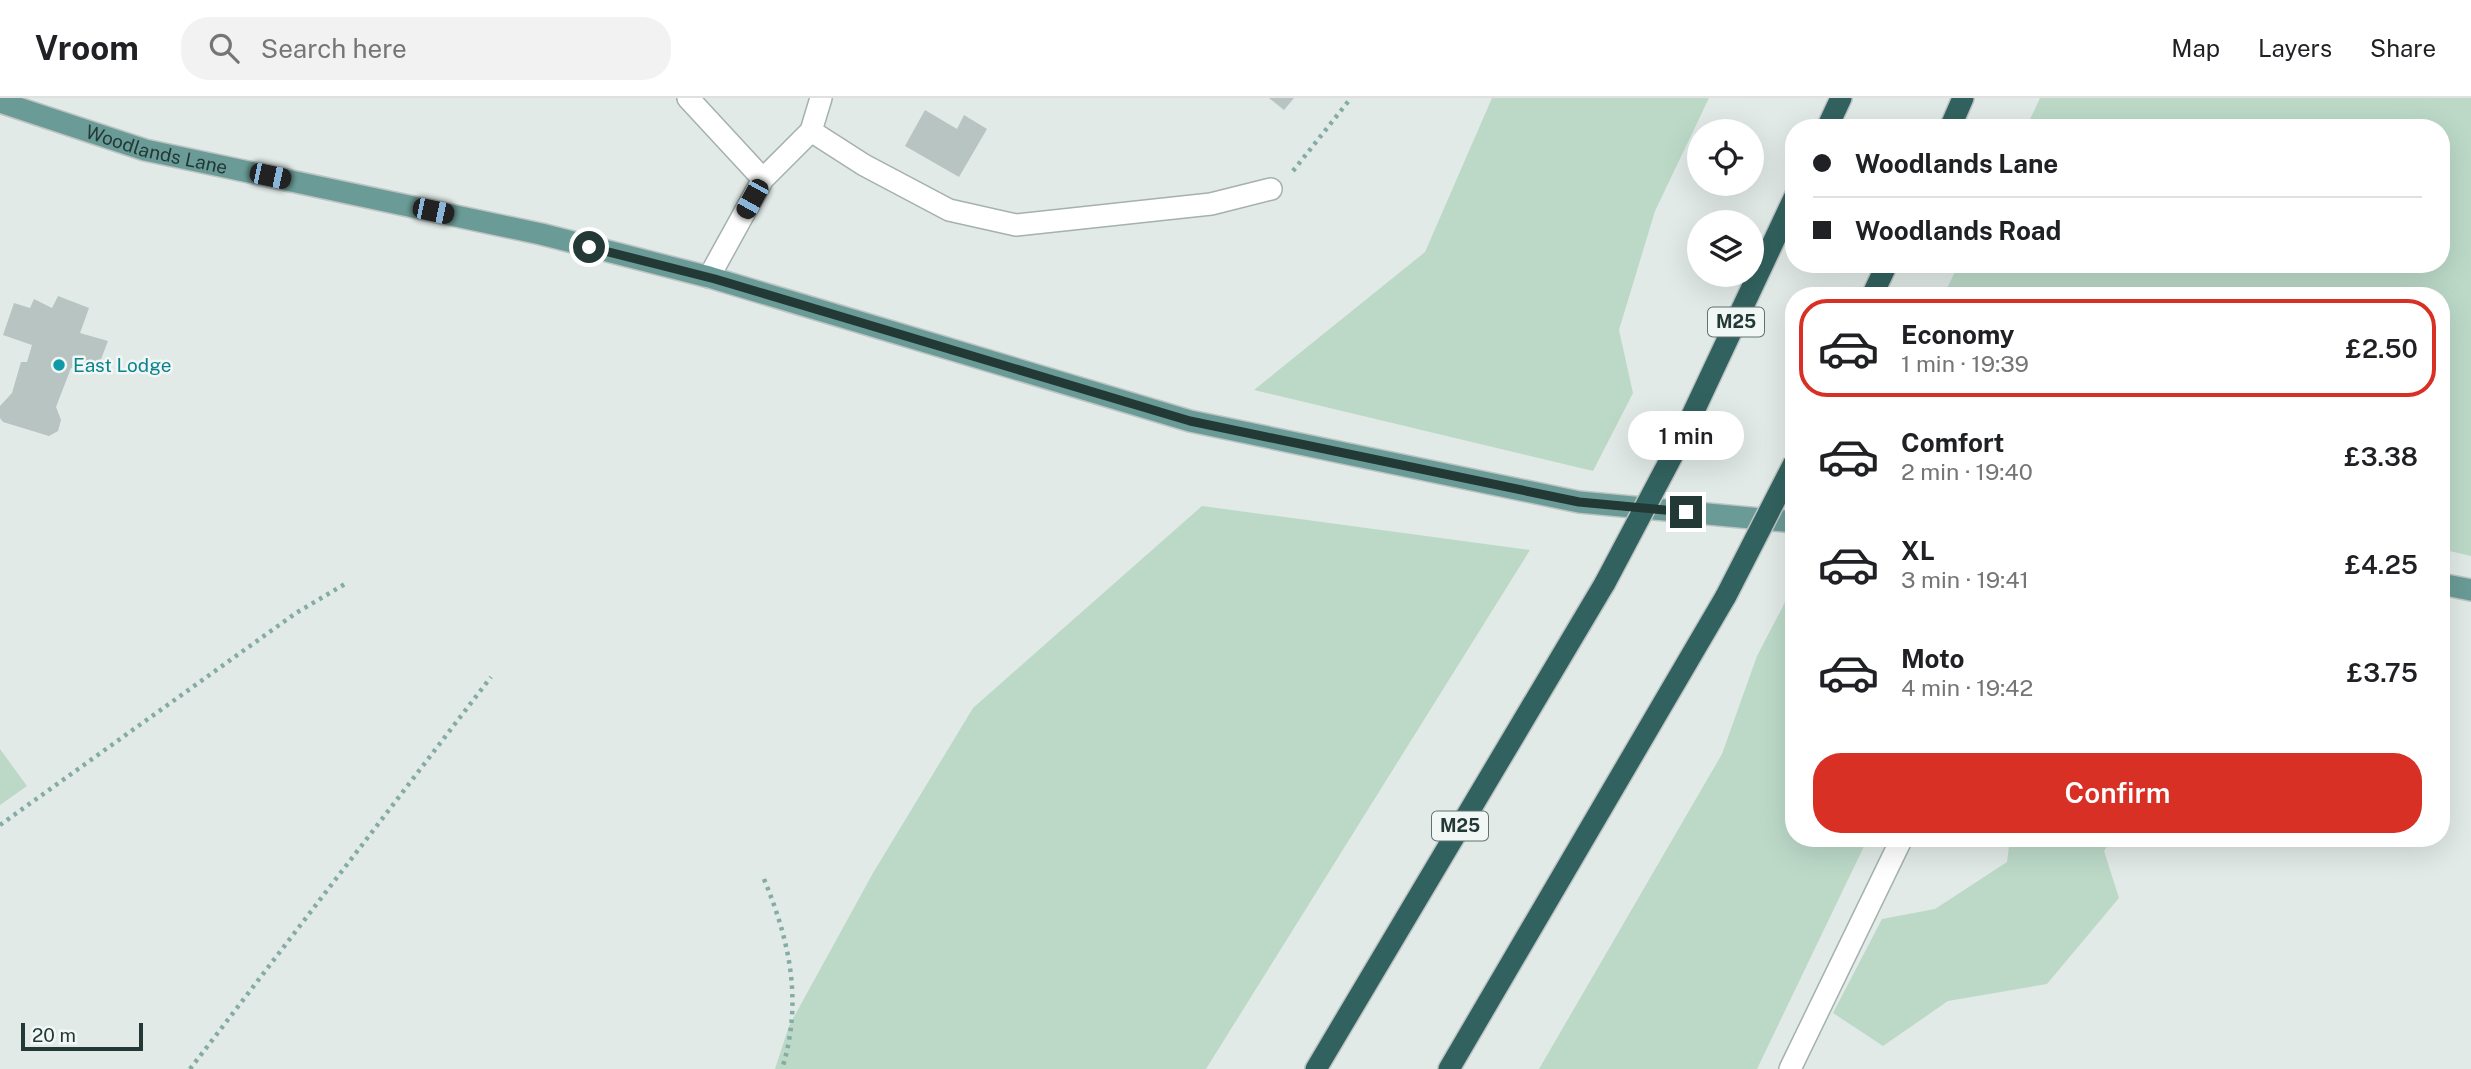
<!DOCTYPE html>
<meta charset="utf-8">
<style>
body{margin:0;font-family:"Public Sans",sans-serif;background:#f2f2f2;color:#202124;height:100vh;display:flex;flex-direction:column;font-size:26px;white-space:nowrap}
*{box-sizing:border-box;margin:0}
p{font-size:23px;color:#757577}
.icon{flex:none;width:38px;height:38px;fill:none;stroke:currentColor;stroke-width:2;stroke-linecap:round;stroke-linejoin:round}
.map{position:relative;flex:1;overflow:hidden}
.sheet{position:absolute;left:1785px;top:189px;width:665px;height:560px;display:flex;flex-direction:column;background:#fff;border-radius:28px;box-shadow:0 7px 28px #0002}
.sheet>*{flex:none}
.guide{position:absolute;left:1785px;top:21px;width:665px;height:154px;border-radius:28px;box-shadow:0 7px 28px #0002;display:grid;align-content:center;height:154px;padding:0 28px;background:#fff}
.buttons{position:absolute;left:1687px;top:21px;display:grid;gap:14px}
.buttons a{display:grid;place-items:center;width:77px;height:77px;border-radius:50%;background:#fff;box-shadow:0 7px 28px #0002;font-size:35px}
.scale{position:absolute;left:21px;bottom:18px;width:122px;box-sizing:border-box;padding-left:7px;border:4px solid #233936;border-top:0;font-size:19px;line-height:24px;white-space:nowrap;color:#233936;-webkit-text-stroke:5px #f1f7f5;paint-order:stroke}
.end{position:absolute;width:32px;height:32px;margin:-16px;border:9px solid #233936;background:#fff;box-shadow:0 0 0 4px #fff}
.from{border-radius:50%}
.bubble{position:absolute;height:49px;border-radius:24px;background:#fff;box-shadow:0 7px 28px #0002;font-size:23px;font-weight:600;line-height:49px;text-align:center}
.car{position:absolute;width:21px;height:42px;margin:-21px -10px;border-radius:9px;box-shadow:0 0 5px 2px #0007;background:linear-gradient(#222 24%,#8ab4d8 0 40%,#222 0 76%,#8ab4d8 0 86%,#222 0)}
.guide b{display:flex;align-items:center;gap:24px;height:66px;font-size:26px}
.guide b+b{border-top:2px solid #e0e0e0}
.guide i{width:18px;height:18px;background:#202124}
ul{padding:12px 0 0;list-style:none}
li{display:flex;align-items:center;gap:21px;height:98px;margin:0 14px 10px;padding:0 14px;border:4px solid transparent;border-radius:28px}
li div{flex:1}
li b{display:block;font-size:26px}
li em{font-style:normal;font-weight:600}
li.on{border-color:#d93025}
li>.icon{width:63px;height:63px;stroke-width:1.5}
.button{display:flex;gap:14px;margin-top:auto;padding:14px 28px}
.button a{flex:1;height:80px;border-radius:28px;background:#d93025;color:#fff;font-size:28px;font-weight:600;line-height:80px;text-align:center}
header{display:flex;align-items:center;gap:42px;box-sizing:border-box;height:98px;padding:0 35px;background:#fff;border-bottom:2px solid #e0e0e0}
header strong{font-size:33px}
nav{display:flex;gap:38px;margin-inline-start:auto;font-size:24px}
.search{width:490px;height:63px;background:#f2f2f2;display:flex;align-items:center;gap:18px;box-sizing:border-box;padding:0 24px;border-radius:28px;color:#757577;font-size:26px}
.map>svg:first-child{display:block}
.green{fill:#bcd9c8}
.building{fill:#b7c4c1}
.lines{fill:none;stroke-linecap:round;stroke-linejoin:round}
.lane-casing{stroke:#a4b1ae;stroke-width:24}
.street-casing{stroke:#a4b1ae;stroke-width:24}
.primary-casing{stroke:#bdc4c3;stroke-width:24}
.highway-casing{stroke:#bdc4c3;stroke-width:24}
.path{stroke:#84aba4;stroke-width:4.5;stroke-dasharray:3.5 5;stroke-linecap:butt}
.lane{stroke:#fff;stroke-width:21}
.street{stroke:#fff;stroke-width:21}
.primary{stroke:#6a9b96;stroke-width:21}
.highway{stroke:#32625f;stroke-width:21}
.highway-bridge-casing{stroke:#bdc4c3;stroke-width:24;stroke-linecap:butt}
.highway-bridge{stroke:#32625f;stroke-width:21}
.route{stroke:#233936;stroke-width:9}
.culture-dot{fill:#0f9aa8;stroke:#f1f7f5;stroke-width:2.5}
.labels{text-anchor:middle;stroke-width:5;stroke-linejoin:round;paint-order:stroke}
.shield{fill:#f1f7f5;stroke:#61726f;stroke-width:2}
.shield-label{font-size:18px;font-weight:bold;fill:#233936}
.street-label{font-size:19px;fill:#233936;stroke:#f1f7f5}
.culture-label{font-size:19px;fill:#0d838f;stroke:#f1f7f5;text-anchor:start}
</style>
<header>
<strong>Vroom</strong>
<div class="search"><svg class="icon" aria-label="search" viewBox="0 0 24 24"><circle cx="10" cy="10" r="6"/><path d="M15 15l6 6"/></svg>Search here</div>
<nav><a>Map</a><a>Layers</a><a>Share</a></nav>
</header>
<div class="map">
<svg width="2471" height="971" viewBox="0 0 2471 971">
<rect width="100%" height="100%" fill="#e1eae7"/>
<path class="green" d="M1492,0H1709L1655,113L1619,232L1633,295L1593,373L1254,292L1425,154Z
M2040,0H2471V458L2441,451V198H1943L1959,166H2441V30H2026Z
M1202,408L1530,452L1206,971H775L789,928L873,775L973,610Z
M1794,487V740H1868L1757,971H1539L1722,656L1757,558Z
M0,651L27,688L0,707Z
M2010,740H2113L2104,753L2119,800L2047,886L1948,903L1883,948L1833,915L1882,821L1935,811L2007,764Z"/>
<path class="building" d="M1269,0H1294L1284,12Z
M925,12L957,31L964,17L987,31L959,79L905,48Z
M58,198L89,210L80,235L108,243L95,277L71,270L56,309L61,322L58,333L49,338L3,324L0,320V308L12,295L21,264H27L32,247L3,237L14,205L30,210L34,201L52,210Z"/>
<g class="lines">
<defs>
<path id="lane" d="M1790,971L1902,740"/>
<path id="street" d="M688,0L763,81
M811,33L864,67L949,112L1016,127L1211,106L1271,91
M709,179L763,81L811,33L821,0"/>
<g id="primary">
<path id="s1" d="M0,4L145,52L541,136L709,179L1190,323L1579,404L1794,424"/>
<path d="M2441,486L2471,492"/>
</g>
<path id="highway" d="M1827,30L1841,0
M1950,30L1963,0
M1872,198L1887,166
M1678,347L1794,100
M1316,971L1605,485
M1449,971L1726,498"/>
</defs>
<use href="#lane" class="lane-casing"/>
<use href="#street" class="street-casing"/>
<use href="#primary" class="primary-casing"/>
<use href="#highway" class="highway-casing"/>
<path class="path" d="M1293,73L1351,0
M0,727L296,515L345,486
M764,781C790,844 803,904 782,971
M190,971L491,579"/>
<use href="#lane" class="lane"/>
<use href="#street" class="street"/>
<use href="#primary" class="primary"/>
<use href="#highway" class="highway"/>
<defs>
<path id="highway-bridge" d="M1605,485L1678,347
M1726,498L1794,365"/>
</defs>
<use href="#highway-bridge" class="highway-bridge-casing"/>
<use href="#highway-bridge" class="highway-bridge"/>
</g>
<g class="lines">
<path class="route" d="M589,149L715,181L1190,323L1579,404L1686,414"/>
</g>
<circle class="culture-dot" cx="59" cy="267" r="7"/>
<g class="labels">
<g class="shield">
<rect x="1708" y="209.5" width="56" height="29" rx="5"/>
<rect x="1432" y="713.5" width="56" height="29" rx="5"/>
</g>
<g class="shield-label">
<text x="1736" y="230">M25</text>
<text x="1460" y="734">M25</text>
</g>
<g class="street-label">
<text dy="7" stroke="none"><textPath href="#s1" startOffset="164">Woodlands Lane</textPath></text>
</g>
<g class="culture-label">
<text x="73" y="274">East Lodge</text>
</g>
</g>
</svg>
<div class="buttons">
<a><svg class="icon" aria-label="locate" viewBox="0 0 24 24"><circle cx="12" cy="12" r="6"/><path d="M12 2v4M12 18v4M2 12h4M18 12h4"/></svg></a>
<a><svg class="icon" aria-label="layers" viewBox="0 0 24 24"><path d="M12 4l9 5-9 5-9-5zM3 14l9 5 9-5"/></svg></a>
</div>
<div class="scale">20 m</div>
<i class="end from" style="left:589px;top:149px"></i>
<i class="end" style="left:1686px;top:414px"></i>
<div class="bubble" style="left:1628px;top:313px;width:116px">1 min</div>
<i class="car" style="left:270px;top:78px;rotate:102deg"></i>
<i class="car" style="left:752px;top:101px;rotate:209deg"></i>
<i class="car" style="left:433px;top:113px;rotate:102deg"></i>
<div class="guide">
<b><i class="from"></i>Woodlands Lane</b>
<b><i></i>Woodlands Road</b>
</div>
<section class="sheet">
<ul>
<li class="on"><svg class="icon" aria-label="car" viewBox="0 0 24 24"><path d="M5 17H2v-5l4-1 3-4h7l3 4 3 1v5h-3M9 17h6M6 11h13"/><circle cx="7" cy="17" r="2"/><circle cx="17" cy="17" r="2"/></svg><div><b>Economy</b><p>1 min · 19:39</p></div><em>£2.50</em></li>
<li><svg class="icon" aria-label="car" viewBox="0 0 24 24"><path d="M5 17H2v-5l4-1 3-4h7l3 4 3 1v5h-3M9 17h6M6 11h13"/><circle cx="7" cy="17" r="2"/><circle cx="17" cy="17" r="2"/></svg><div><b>Comfort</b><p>2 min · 19:40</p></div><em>£3.38</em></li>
<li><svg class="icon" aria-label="car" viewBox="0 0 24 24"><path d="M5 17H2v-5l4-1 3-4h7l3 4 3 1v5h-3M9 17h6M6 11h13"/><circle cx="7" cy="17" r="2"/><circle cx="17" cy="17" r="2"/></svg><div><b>XL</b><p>3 min · 19:41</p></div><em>£4.25</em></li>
<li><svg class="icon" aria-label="car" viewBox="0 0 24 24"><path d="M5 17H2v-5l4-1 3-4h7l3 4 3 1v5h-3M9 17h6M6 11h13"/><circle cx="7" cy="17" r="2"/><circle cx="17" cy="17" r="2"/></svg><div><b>Moto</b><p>4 min · 19:42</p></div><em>£3.75</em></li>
</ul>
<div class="button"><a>Confirm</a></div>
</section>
</div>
